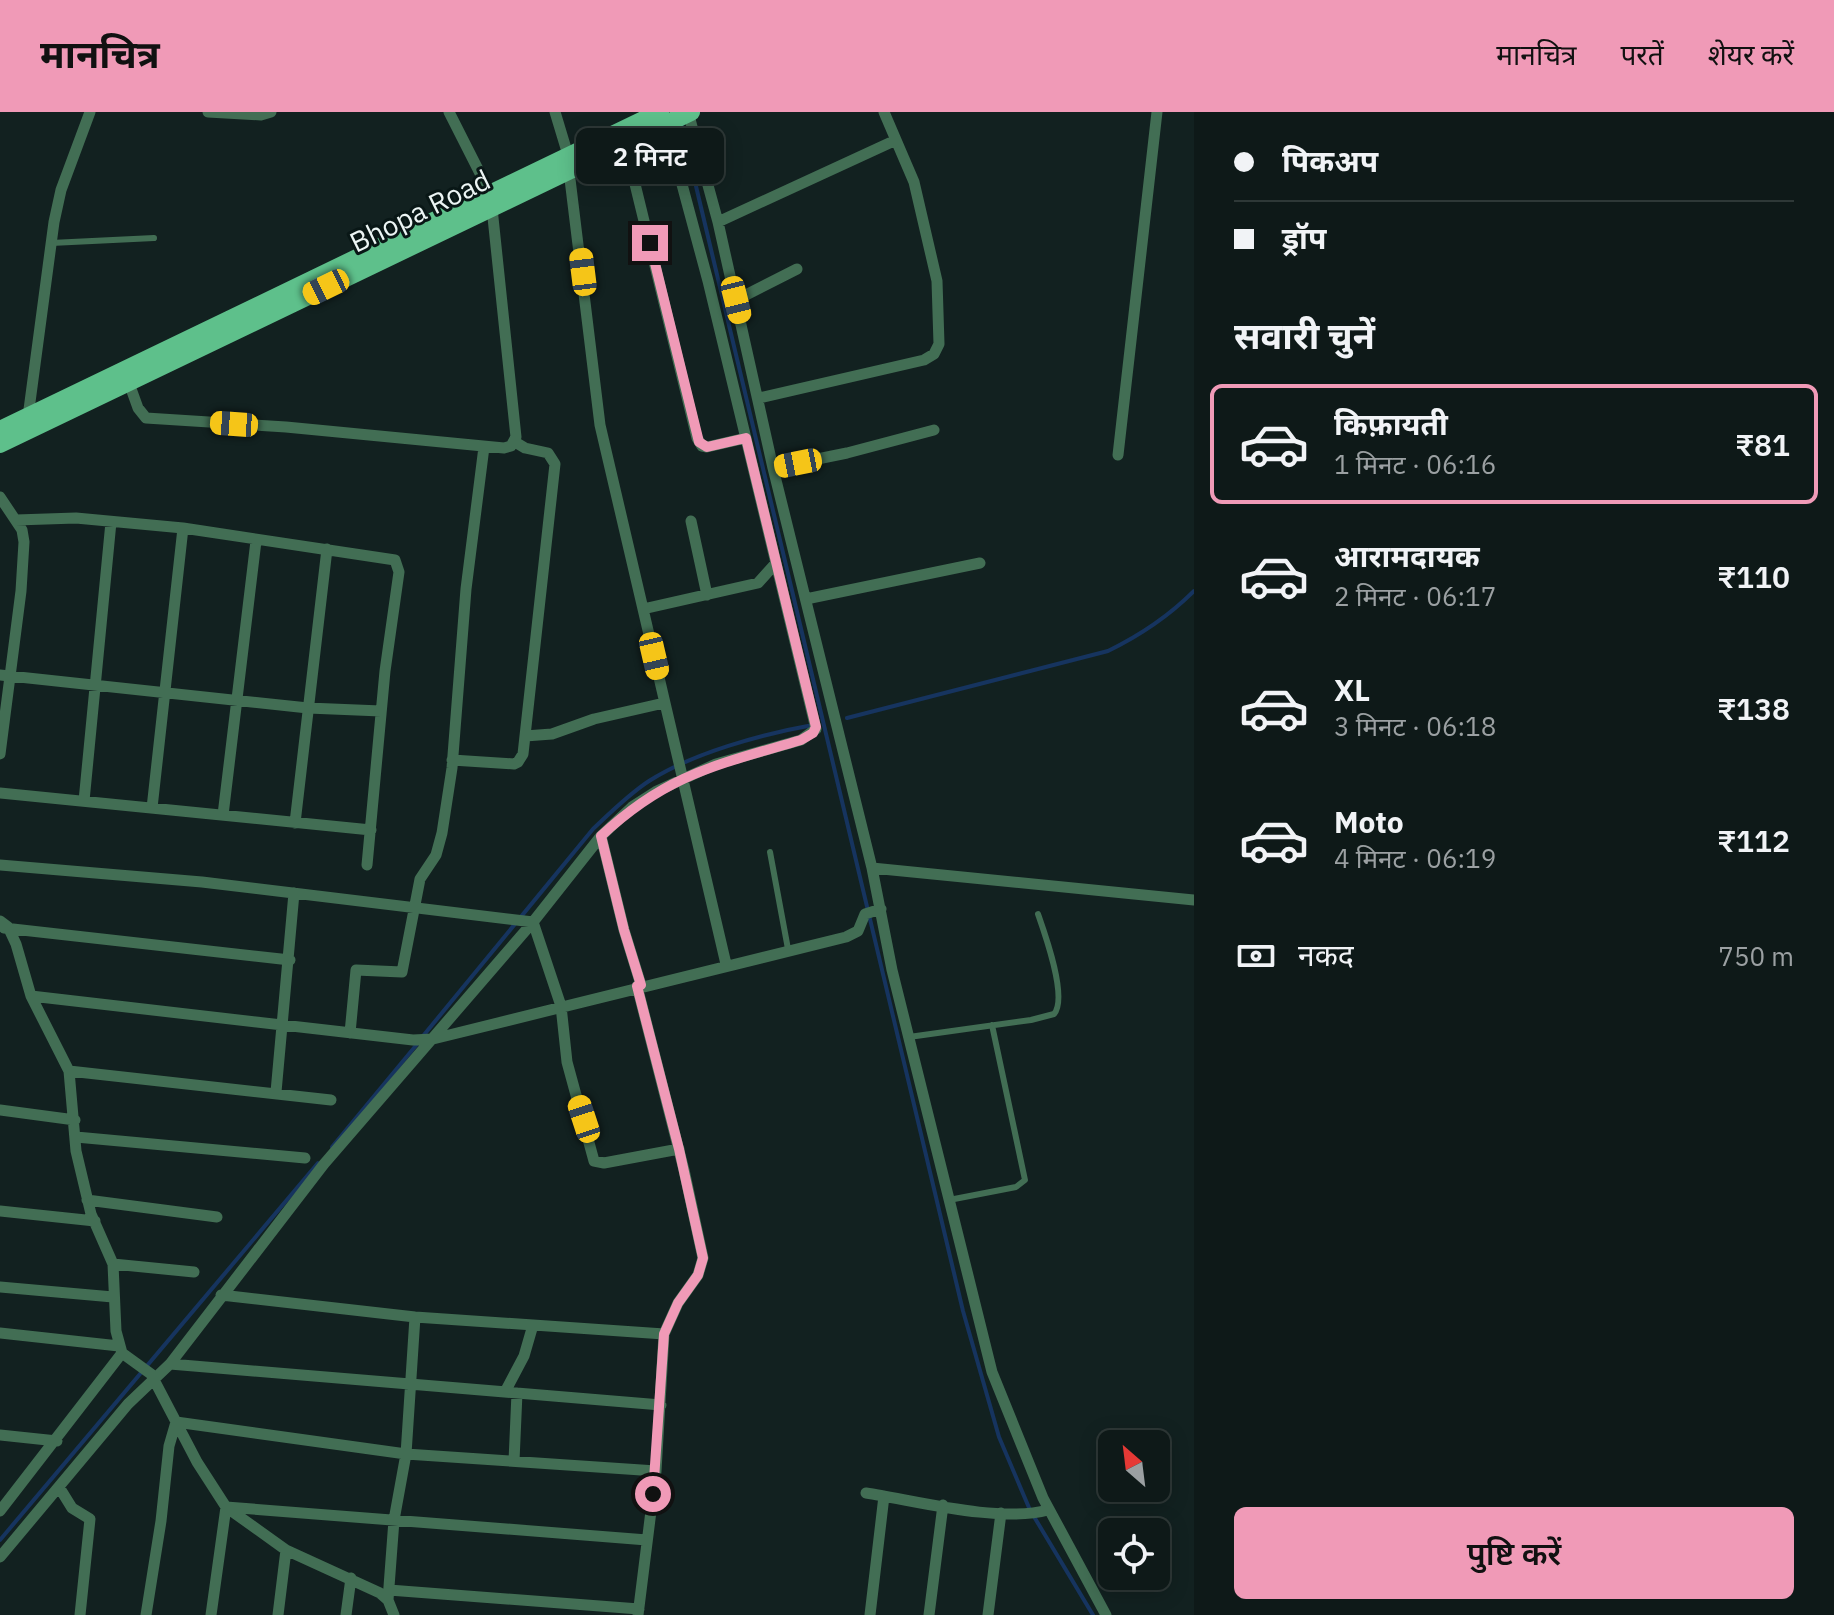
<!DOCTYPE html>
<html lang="hi">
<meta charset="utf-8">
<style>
body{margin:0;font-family:"IBM Plex Sans","Noto Sans Devanagari",sans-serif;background:#1c2625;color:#f1f3f6;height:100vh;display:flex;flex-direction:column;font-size:30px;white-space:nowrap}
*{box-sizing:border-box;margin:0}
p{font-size:26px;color:#9ba0a2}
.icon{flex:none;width:44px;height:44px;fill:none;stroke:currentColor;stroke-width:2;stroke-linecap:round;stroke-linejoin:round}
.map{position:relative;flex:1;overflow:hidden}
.drawer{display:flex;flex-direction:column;background:#0e1918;width:640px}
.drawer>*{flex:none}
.guide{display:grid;align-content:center;height:176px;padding:0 40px;background:#0e1918}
.needle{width:52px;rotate:332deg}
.controls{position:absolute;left:1098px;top:1318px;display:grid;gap:16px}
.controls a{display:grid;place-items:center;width:72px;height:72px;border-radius:12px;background:#0e1918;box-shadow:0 4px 20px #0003,0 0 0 2px #2e3837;font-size:40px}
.end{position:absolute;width:36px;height:36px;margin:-18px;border:10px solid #f09ab7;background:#111;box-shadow:0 0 0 4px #111}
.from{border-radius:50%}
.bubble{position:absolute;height:56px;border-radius:12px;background:#0e1918;box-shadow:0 4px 20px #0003,0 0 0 2px #2e3837;font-size:26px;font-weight:600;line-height:56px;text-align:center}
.car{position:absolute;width:24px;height:48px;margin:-24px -12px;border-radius:10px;box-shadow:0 0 6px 2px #0007;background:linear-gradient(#f5c518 24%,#345 0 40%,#f5c518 0 76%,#345 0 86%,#f5c518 0)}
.guide b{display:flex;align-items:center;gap:28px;height:76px;font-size:30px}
.guide b+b{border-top:2px solid #2e3837}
.guide i{width:20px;height:20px;background:#f1f3f6}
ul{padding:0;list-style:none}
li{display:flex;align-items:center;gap:24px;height:120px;margin:0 16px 12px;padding:0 24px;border:4px solid transparent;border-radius:12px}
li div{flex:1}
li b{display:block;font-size:30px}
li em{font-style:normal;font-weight:600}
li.current{border-color:#f09ab7}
li>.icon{width:72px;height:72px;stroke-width:1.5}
h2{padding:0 40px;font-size:36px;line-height:96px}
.pay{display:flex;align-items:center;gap:20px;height:88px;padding:0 40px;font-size:30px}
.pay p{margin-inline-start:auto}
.primary-button{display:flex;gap:16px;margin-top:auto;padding:16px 40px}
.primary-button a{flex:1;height:92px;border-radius:12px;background:#f09ab7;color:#111;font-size:32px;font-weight:600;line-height:92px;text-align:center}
header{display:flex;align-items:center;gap:48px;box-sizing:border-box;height:112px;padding:0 40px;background:#f09ab7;color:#111}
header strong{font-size:38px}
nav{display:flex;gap:44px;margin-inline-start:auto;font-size:28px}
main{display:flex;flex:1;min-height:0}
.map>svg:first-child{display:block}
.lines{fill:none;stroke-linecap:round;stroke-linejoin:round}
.stream{stroke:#16345f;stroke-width:4}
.service{stroke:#426e54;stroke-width:6}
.minor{stroke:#426e54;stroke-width:11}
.primary{stroke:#5ec08b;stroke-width:18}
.route{stroke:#f09ab7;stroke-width:10}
.labels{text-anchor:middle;stroke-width:6;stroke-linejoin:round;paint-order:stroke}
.street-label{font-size:28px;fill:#ecf5f4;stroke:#091716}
</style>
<header>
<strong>मानचित्र</strong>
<nav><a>मानचित्र</a><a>परतें</a><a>शेयर करें</a></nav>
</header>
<main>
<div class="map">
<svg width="1194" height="1503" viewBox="0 0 1194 1503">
<rect width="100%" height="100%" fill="#122120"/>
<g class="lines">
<path class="stream" d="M681,11L963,1199L999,1325L1030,1398L1093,1503
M847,606L1108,539C1141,523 1168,505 1194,479
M423,924L593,717C611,700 629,682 649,669C693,641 762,622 813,613
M332,1035L418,931
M0,1428L318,1051"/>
<path class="service" d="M51,131L154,126
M770,740L788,837
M909,925L1031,908L1054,902C1068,886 1045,822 1038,802
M949,1088L1016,1075L1025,1068L992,913"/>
<path class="minor" d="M208,0L261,3L271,0
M555,0L568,43
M688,0L718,110L773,356L872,756L892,858L992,1260L1043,1386L1106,1503
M625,31L697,326L702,334L707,335L746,326
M569,59L600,313L726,852
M718,110L896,28
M736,188L797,157
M129,271L138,296L146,306L286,315L504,336L511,334L516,325L492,96L490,81L449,0
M759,286L924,248L934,242L939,232L937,169L914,70L884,0
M28,305L54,110L61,78L90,0
M1118,343L1157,0
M773,356L847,341L934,318
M0,385L22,418L24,430L21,479L0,642
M16,408L76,406L183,416L395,448L399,460L385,559L367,753
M691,409L707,483
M806,487L980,451
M643,497L758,471L776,451
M0,563L308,596L381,599
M525,624L552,622L594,607L664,591
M452,648L514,652L518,650L523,642L555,352L548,341L525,336L515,330
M0,681L371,718
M84,689L111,410
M152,696L183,416
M223,703L256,429
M295,711L327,437
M601,724L624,818L641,873
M0,753L202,770L533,810L561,894L567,950L594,1049L604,1051L679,1037
M872,756L1194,788
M0,809L8,815L16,832L31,884L69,959L76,1039L91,1102L113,1152L116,1219L122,1241L151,1262L197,1350L226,1395L286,1438L380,1481L388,1488L394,1503
M4,816L290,848
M637,874L684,1058L703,1146L698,1163L678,1191L664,1222L656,1359L638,1503
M31,884L413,928L433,927L846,825L858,819L865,802L881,797
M350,921L356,858L402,860L420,767L436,743L442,721L452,656L466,477L484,335
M69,959L331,988
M276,980L294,781
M0,998L75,1008
M76,1025L305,1046
M87,1088L217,1105
M0,1099L95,1109
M113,1152L194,1160
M0,1175L113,1185
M221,1183L415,1205L664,1222
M0,1221L119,1234
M170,1252L661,1293
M505,1280L524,1244L533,1213
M0,1323L57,1329
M514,1349L517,1281
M59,1375L72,1396L90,1407L80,1503
M866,1381C917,1389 999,1411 1048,1398
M0,1399L122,1241
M0,1445L128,1292L170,1252L324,1052L533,810L601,724L632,695L657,679L716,652L801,628L816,617L708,169L680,65L659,10
M389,1478L639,1497
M388,1488L394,1408L406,1342L415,1205
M146,1503L161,1409L169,1334L176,1310L406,1342L656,1359
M211,1503L226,1395L647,1428
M278,1503L286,1438
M346,1503L351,1466
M870,1503L884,1384
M929,1503L943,1393
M988,1503L1001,1401"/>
<path class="primary" d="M0,318L660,0
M0,332L691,0"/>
</g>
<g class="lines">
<path class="route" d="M650,131L699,330L707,335L746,326L816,615L813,621L801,628C717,653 667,662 601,724L624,818L641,873L637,874L679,1037L703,1146L698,1163L678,1191L664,1222L653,1382"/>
</g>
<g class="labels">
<g class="street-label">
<text transform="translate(420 99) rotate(-26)" y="10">Bhopa Road</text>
</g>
</g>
</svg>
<div class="controls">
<a><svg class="needle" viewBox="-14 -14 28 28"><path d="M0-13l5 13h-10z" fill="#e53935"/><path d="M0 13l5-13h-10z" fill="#9ba0a2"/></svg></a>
<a><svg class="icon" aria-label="locate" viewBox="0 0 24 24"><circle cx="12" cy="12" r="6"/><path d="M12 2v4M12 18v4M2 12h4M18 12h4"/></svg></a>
</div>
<i class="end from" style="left:653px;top:1382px"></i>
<i class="end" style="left:650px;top:131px"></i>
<div class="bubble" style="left:576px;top:16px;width:148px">2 मिनट</div>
<i class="car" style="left:583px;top:160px;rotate:353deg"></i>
<i class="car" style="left:326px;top:175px;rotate:244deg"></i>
<i class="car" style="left:736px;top:188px;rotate:166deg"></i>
<i class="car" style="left:234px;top:312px;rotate:274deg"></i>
<i class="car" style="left:798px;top:351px;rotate:259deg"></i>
<i class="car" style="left:654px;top:544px;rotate:167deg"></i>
<i class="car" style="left:584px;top:1007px;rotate:342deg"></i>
</div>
<section class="drawer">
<div class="guide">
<b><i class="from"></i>पिकअप</b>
<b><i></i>ड्रॉप</b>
</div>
<h2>सवारी चुनें</h2>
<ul>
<li class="current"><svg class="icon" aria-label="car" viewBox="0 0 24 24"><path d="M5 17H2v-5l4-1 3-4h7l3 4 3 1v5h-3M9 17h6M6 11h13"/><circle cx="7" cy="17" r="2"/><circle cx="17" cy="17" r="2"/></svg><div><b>किफ़ायती</b><p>1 मिनट · 06:16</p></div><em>₹81</em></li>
<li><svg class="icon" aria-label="car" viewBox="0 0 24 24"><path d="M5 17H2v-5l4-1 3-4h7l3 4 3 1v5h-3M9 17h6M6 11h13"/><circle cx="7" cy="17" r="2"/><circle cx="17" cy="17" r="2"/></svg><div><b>आरामदायक</b><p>2 मिनट · 06:17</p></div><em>₹110</em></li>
<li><svg class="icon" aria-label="car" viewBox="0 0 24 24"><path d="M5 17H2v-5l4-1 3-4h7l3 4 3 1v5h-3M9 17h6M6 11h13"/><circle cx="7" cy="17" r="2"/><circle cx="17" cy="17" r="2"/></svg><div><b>XL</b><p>3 मिनट · 06:18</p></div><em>₹138</em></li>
<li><svg class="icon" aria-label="car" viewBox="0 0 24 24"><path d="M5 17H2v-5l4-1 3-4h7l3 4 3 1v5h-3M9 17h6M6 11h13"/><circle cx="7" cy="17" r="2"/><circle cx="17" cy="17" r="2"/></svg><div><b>Moto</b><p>4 मिनट · 06:19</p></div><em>₹112</em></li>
</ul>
<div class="pay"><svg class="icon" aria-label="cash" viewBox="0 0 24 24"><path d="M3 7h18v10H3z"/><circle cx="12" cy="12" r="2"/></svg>नकद<p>750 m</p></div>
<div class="primary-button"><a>पुष्टि करें</a></div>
</section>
</main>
